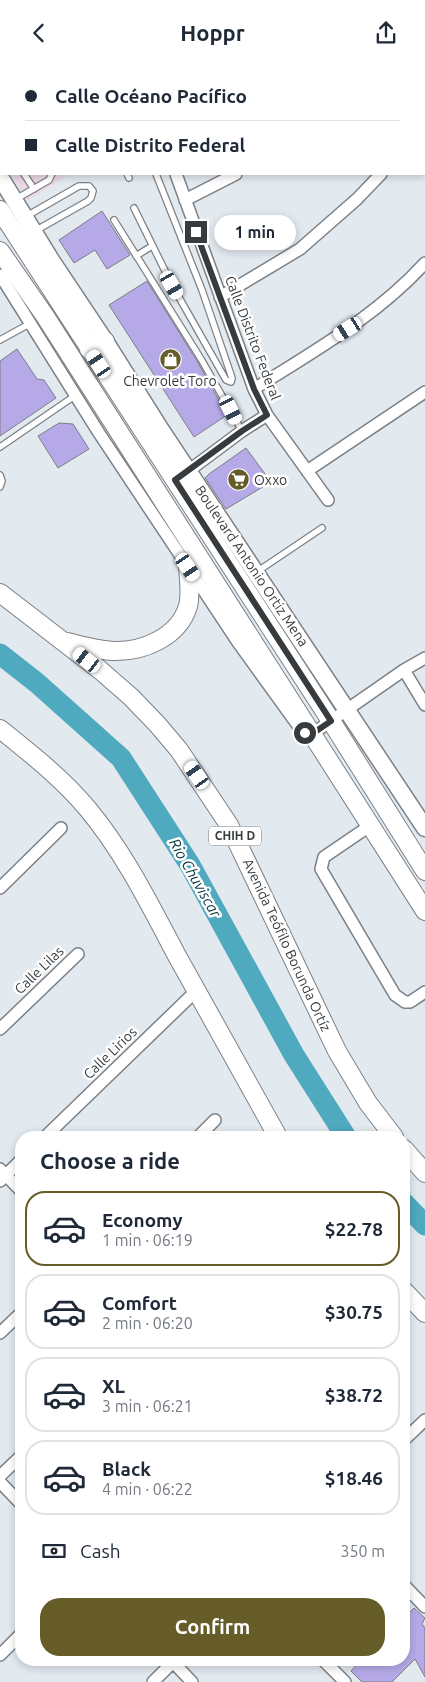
<!DOCTYPE html>
<meta charset="utf-8">
<style>
body{margin:0;font-family:Ubuntu,sans-serif;background:#f2f2f3;color:#1f2937;height:100vh;display:flex;flex-direction:column;font-size:19px;white-space:nowrap}
*{box-sizing:border-box;margin:0}
p{font-size:16px;color:#747a83}
.icon{flex:none;width:28px;height:28px;fill:none;stroke:currentColor;stroke-width:2;stroke-linecap:round;stroke-linejoin:round}
.map{position:relative;flex:1;overflow:hidden}
.panel{position:absolute;left:15px;top:1066px;width:395px;height:535px;display:flex;flex-direction:column;background:#fff;border-radius:20px;box-shadow:0 2px 8px #0003}
.panel>*{flex:none}
.top-card{position:absolute;left:0px;top:0px;width:425px;height:110px;box-shadow:0 2px 8px #0003;display:grid;align-content:center;height:110px;padding:0 25px;background:#fff}
.end{position:absolute;width:22px;height:22px;margin:-11px;border:6px solid #383b3d;background:#fff;box-shadow:0 0 0 2px #fff}
.from{border-radius:50%}
.bubble{position:absolute;height:35px;border-radius:18px;background:#fff;box-shadow:0 2px 8px #0003;font-size:16px;font-weight:700;line-height:35px;text-align:center}
.car{position:absolute;width:15px;height:30px;margin:-15px -8px;border-radius:6px;box-shadow:0 0 4px 1px #0007;background:linear-gradient(#fff 24%,#345 0 40%,#fff 0 76%,#345 0 86%,#fff 0)}
.top-card b{display:flex;align-items:center;gap:18px;height:48px;font-size:19px}
.top-card b+b{border-top:1px solid #e0e1e3}
.top-card i{width:12px;height:12px;background:#1f2937}
ul{padding:0;list-style:none}
li{display:flex;align-items:center;gap:15px;height:75px;margin:0 10px 8px;padding:0 15px;border:2px solid #e0e1e3;border-radius:20px}
li div{flex:1}
li b{display:block;font-size:19px}
li em{font-style:normal;font-weight:700}
li.on{border-color:#655c28}
li>.icon{width:45px;height:45px;stroke-width:1.5}
h2{padding:0 25px;font-size:22px;line-height:60px}
.pay{display:flex;align-items:center;gap:12px;height:55px;padding:0 25px;font-size:19px}
.pay p{margin-inline-start:auto}
.cta{display:flex;gap:10px;margin-top:auto;padding:10px 25px}
.cta a{flex:1;height:58px;border-radius:20px;background:#655c28;color:#fff;font-size:20px;font-weight:700;line-height:58px;text-align:center}
header{display:flex;justify-content:space-between;align-items:center;height:65px;padding:0 25px;background:#fff;font-size:22px;font-weight:700}
.map>svg:first-child{display:block}
.commercial{fill:#edd7e5}
.green{fill:#c0d997}
.lines{fill:none;stroke-linecap:round;stroke-linejoin:round}
.river{stroke:#4fa9bf;stroke-width:21}
.building{fill:#b6a9e8;stroke:#7e7c83}
.lane-casing{stroke:#7b8186;stroke-width:8}
.street-casing{stroke:#7b8186;stroke-width:14}
.secondary-casing{stroke:#7b8186;stroke-width:19}
.primary-casing{stroke:#7b8186;stroke-width:20}
.lane{stroke:#fff;stroke-width:5.5}
.street{stroke:#fff;stroke-width:11}
.secondary{stroke:#fff;stroke-width:16}
.primary{stroke:#fff;stroke-width:18}
.route{stroke:#383b3d;stroke-width:6}
.labels{text-anchor:middle;stroke-width:5;stroke-linejoin:round;paint-order:stroke}
.shield{fill:#fff;stroke:#747677;stroke-width:1}
.shield-label{font-size:12px;font-weight:bold;fill:#383b3d}
.street-label{font-size:14px;fill:#383b3d;stroke:#fff}
.poi-label{font-size:14px;fill:#383b3d;stroke:#fff}
.water-label{font-size:15px;font-style:italic;fill:#07343d;stroke:#fff}
</style>
<header><svg class="icon" aria-label="back" viewBox="0 0 24 24"><path d="M15 5l-7 7 7 7"/></svg>Hoppr<svg class="icon" aria-label="share" viewBox="0 0 24 24"><path d="M12 15V3M7 8l5-5 5 5M5 13v7h14v-7"/></svg></header>
<div class="map">
<svg width="425" height="1617" viewBox="0 0 425 1617">
<rect width="100%" height="100%" fill="#e2e9ef"/>
<path class="commercial" d="M0,0L28,1H1V91Z
M11,109H70L27,136Z"/>
<path class="green" d="M27,0H134V1H28Z"/>
<g class="lines">
<path class="river" d="M0,589L37,618L121,693L190,800L294,990L346,1072
M404,1138L425,1160"/>
</g>
<path class="building" d="M102,146L130,190L107,204L95,185L74,198L59,175Z
M147,216L197,296L227,350L194,372L109,240Z
M17,284L37,314L44,315L56,333L0,371V296Z
M59,358L73,359L89,384L58,403L38,371Z
M246,383L271,417L226,444L205,413L209,409Z
M414,1543L425,1553L422,1559L425,1563V1612L415,1594L392,1617H362L351,1606L361,1595H404V1578L409,1573L404,1568V1553Z"/>
<g class="lines">
<defs>
<path id="lane" d="M4,1V0
M0,33H1
M0,69L1,71
M0,80L1,79
M24,109L34,124
M127,109L129,113
M16,134L49,115L52,109
M134,143L172,220L226,315L231,317L232,313L202,225L156,109
M25,152L79,121H89L93,126L91,133L88,136L35,166
M114,155L201,294L242,366
M136,191L152,181
M0,275L31,258
M0,382L76,330
M0,410L2,416L0,422
M258,506L322,463"/>
<path id="street" d="M143,0V1
M219,1L221,0
M339,1L340,0
M424,51L425,49
M176,109L254,324L267,350L328,435
M185,135L236,109
M0,210L99,368L188,502L237,576L302,666L312,669L404,605L425,593
M220,232L300,184L357,134L381,109
M254,324C314,286 377,251 425,198
M307,406L425,327
M183,410L242,366L267,350
M404,605L425,640
M371,760L324,792L321,804L395,930L405,937H410L425,927
M0,823L61,763
M0,964L78,889
M45,1072L196,926
M198,1072L215,1055
M0,1104L21,1126
M0,1116L21,1095
M0,1268L21,1248
M404,1375L425,1355
M0,1411L21,1391
M0,1417L21,1439
M404,1520L425,1542
M0,1590L21,1569
M171,1595L192,1617
M323,1595L345,1617
M153,1617L175,1595"/>
<path id="secondary" d="M0,112L51,195L105,276L161,365L425,763"/>
<path id="primary" d="M0,145L331,656L425,806
M0,186L45,251L425,846
M89,284L105,276
M0,528L100,605L131,632L157,659L179,685L229,760L337,986L368,1038L394,1072
M67,577C82,581 97,585 113,586C143,587 179,572 188,541C191,529 189,515 188,502
M0,664C31,689 62,713 87,743C124,787 150,840 176,889C210,951 244,1012 278,1072
M404,1084L425,1108
M404,1226L425,1248"/>
</defs>
<use href="#lane" class="lane-casing"/>
<use href="#street" class="street-casing"/>
<use href="#secondary" class="secondary-casing"/>
<use href="#primary" class="primary-casing"/>
<use href="#lane" class="lane"/>
<use href="#street" class="street"/>
<use href="#secondary" class="secondary"/>
<use href="#primary" class="primary"/>
</g>
<g class="lines">
<path class="route" d="M196,167L254,324L267,350L242,366L175,415L331,656L312,669L305,668"/>
</g>
<defs>
<symbol id="shop-disc" viewBox="-11 -11 22 22"><circle r="9.5" fill="#655c28" stroke="#fff"/><path d="M-5-2.5h2.3a2.7 3.5 0 0 1 5.4 0H5L5.5 6h-11ZM-1.5-2.5h3a1.5 2.3 0 0 0-3 0Z" fill="#fff"/></symbol>
<symbol id="supermarket-disc" viewBox="-11 -11 22 22"><circle r="9.5" fill="#655c28" stroke="#fff"/><path d="M-6-5.5h2.5l.6 2H6L4.5 2H-2.5L-4.4-4H-6ZM-1.5 3.2a1.3 1.3 0 1 0 .1 0ZM3 3.2a1.3 1.3 0 1 0 .1 0Z" fill="#fff"/></symbol>
</defs>
<g fill-rule="evenodd">
<use href="#shop-disc" x="158" y="282" width="25" height="25"/>
<use href="#supermarket-disc" x="226" y="402" width="25" height="25"/>
</g>
<g class="labels">
<rect class="shield" x="209" y="761.5" width="52" height="19" rx="4"/>
<g class="shield-label">
<text x="235" y="775">CHIH D</text>
</g>
<g class="street-label">
<text transform="translate(253 273) rotate(69)" y="5">Calle Distrito Federal</text>
<text transform="translate(252 501) rotate(56)" y="5">Boulevard Antonio Ortiz Mena</text>
<text transform="translate(287 880) rotate(65)" y="5">Avenida Teófilo Borunda Ortíz</text>
<text transform="translate(39 905) rotate(-44)" y="5">Calle Lilas</text>
<text transform="translate(110 988) rotate(-44)" y="5">Calle Lirios</text>
</g>
<g class="poi-label">
<text x="170" y="321">Chevrolet Toro</text>
<text x="254" y="420" text-anchor="start">Oxxo</text>
</g>
<g class="water-label">
<text transform="translate(195 813) rotate(60)" y="5">Rio Chuviscar</text>
</g>
</g>
</svg>
<i class="end from" style="left:305px;top:668px"></i>
<i class="end" style="left:196px;top:167px"></i>
<div class="bubble" style="left:214px;top:150px;width:82px">1 min</div>
<i class="car" style="left:172px;top:220px;rotate:150deg"></i>
<i class="car" style="left:348px;top:264px;rotate:238deg"></i>
<i class="car" style="left:99px;top:299px;rotate:327deg"></i>
<i class="car" style="left:231px;top:345px;rotate:153deg"></i>
<i class="car" style="left:188px;top:502px;rotate:146deg"></i>
<i class="car" style="left:87px;top:595px;rotate:308deg"></i>
<i class="car" style="left:197px;top:710px;rotate:325deg"></i>
<div class="top-card">
<b><i class="from"></i>Calle Océano Pacífico</b>
<b><i></i>Calle Distrito Federal</b>
</div>
<section class="panel">
<h2>Choose a ride</h2>
<ul>
<li class="on"><svg class="icon" aria-label="car" viewBox="0 0 24 24"><path d="M5 17H2v-5l4-1 3-4h7l3 4 3 1v5h-3M9 17h6M6 11h13"/><circle cx="7" cy="17" r="2"/><circle cx="17" cy="17" r="2"/></svg><div><b>Economy</b><p>1 min · 06:19</p></div><em>$22.78</em></li>
<li><svg class="icon" aria-label="car" viewBox="0 0 24 24"><path d="M5 17H2v-5l4-1 3-4h7l3 4 3 1v5h-3M9 17h6M6 11h13"/><circle cx="7" cy="17" r="2"/><circle cx="17" cy="17" r="2"/></svg><div><b>Comfort</b><p>2 min · 06:20</p></div><em>$30.75</em></li>
<li><svg class="icon" aria-label="car" viewBox="0 0 24 24"><path d="M5 17H2v-5l4-1 3-4h7l3 4 3 1v5h-3M9 17h6M6 11h13"/><circle cx="7" cy="17" r="2"/><circle cx="17" cy="17" r="2"/></svg><div><b>XL</b><p>3 min · 06:21</p></div><em>$38.72</em></li>
<li><svg class="icon" aria-label="car" viewBox="0 0 24 24"><path d="M5 17H2v-5l4-1 3-4h7l3 4 3 1v5h-3M9 17h6M6 11h13"/><circle cx="7" cy="17" r="2"/><circle cx="17" cy="17" r="2"/></svg><div><b>Black</b><p>4 min · 06:22</p></div><em>$18.46</em></li>
</ul>
<div class="pay"><svg class="icon" aria-label="cash" viewBox="0 0 24 24"><path d="M3 7h18v10H3z"/><circle cx="12" cy="12" r="2"/></svg>Cash<p>350 m</p></div>
<div class="cta"><a>Confirm</a></div>
</section>
</div>
